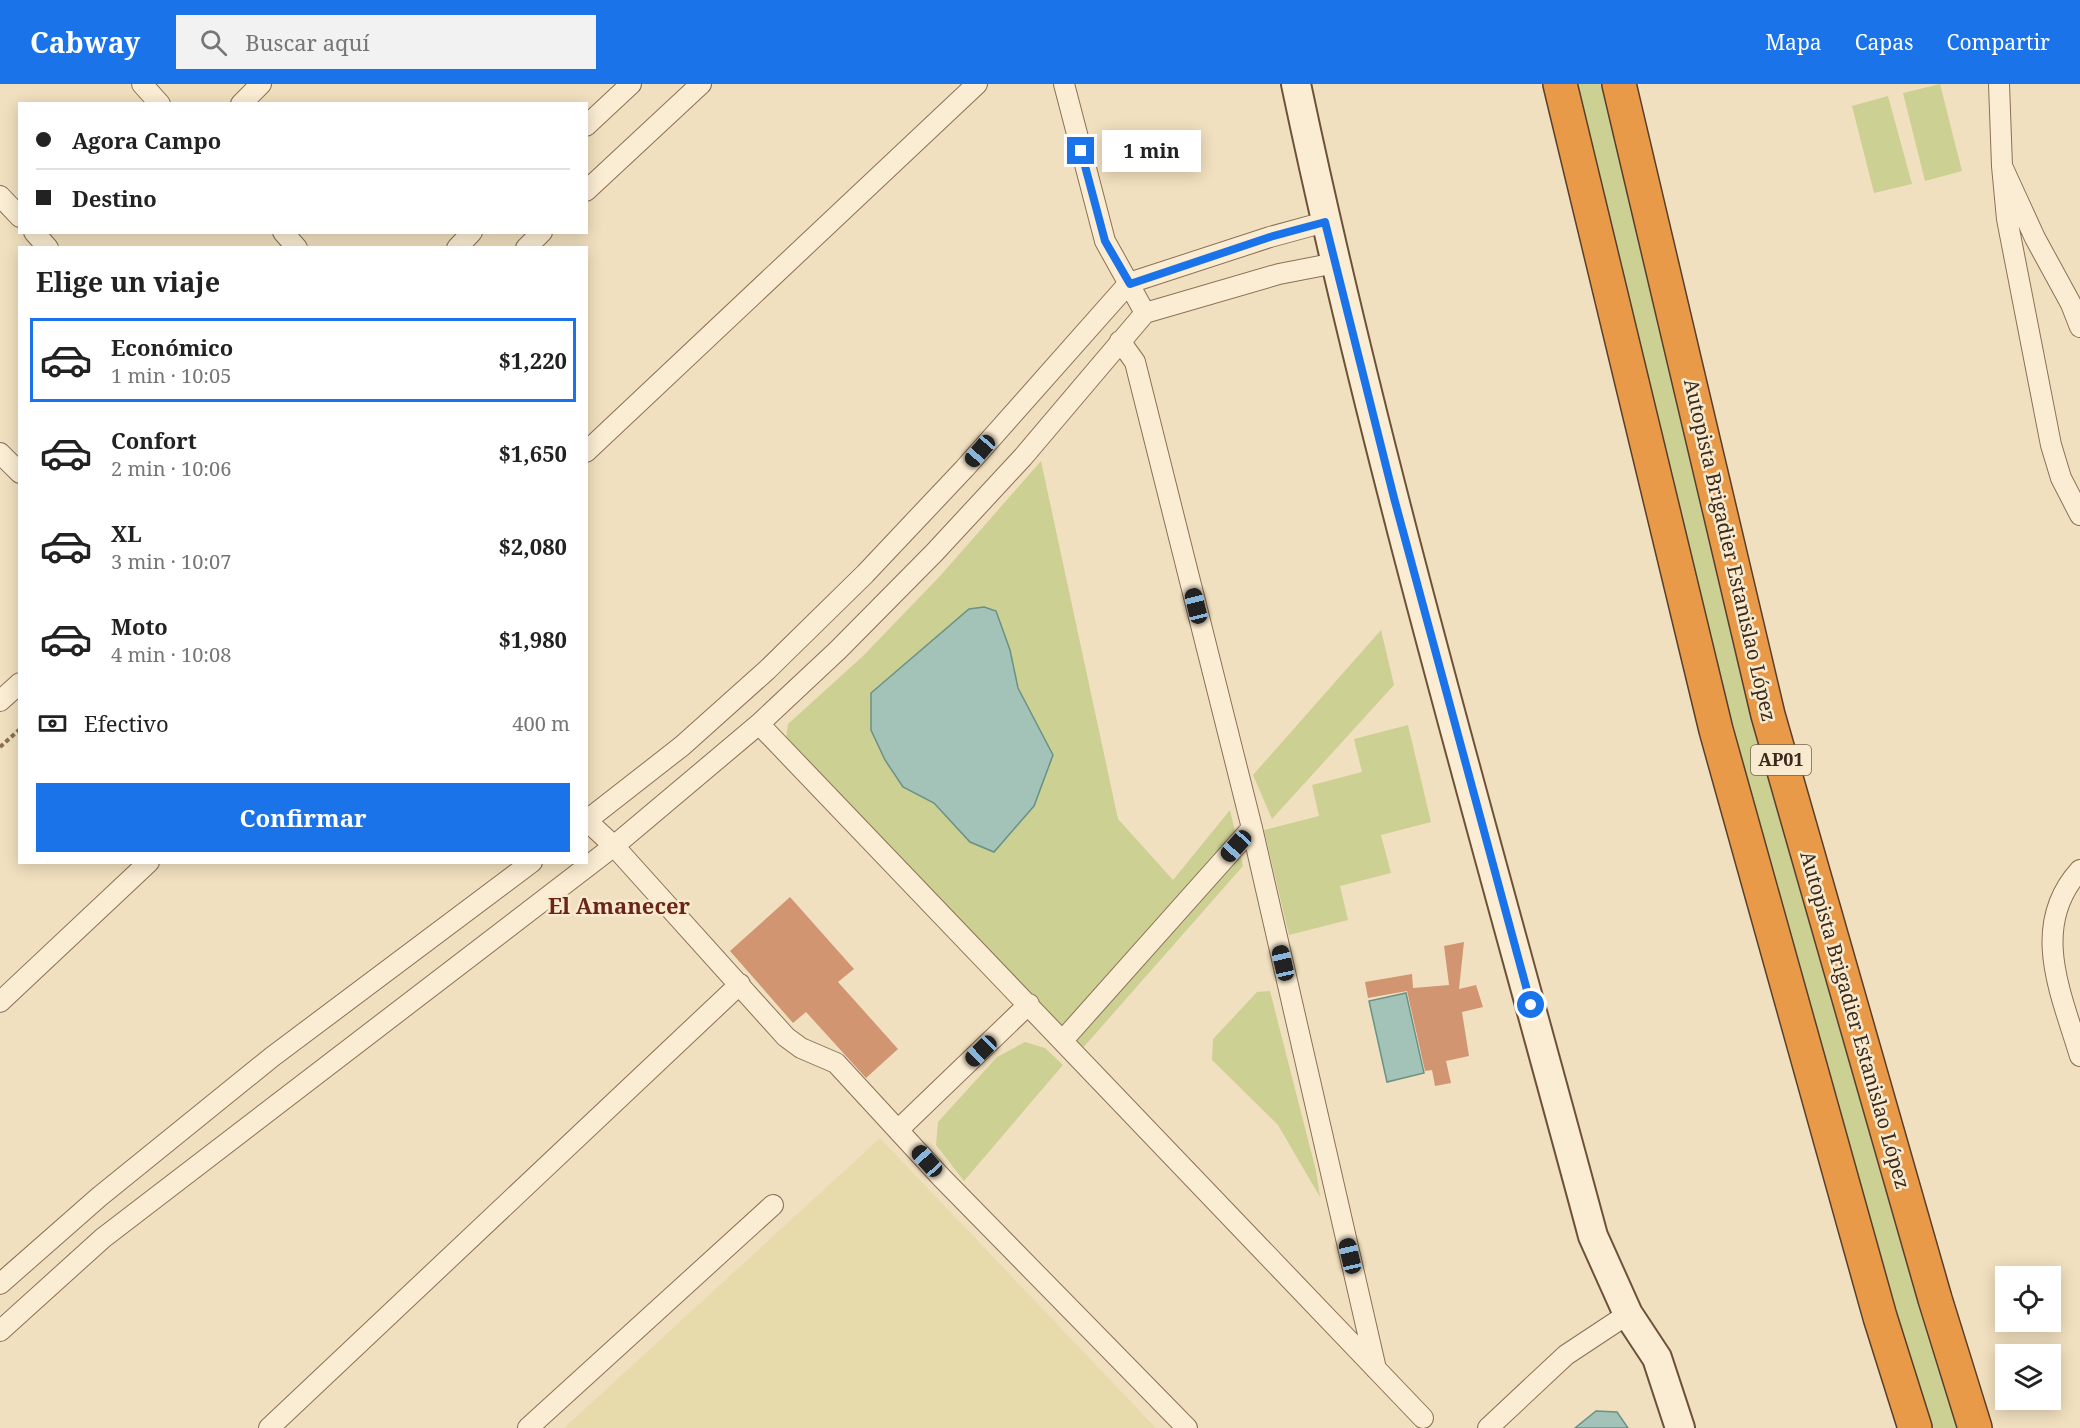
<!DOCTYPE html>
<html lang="es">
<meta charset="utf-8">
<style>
body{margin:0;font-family:"Noto Serif",serif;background:#f2f2f2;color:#222;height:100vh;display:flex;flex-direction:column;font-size:22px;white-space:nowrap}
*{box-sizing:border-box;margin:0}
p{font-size:20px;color:#767676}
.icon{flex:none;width:33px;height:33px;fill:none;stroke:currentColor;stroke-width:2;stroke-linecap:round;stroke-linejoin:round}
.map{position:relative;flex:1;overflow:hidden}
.sheet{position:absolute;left:18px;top:162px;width:570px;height:618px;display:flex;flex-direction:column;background:#fff;border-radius:0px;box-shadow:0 3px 15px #0003}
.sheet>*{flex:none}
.hud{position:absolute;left:18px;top:18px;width:570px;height:132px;border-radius:0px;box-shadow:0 3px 15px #0003;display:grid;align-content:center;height:132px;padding:0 18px;background:#fff}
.fabs{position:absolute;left:1995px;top:1182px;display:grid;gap:12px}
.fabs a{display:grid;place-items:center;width:66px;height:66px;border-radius:0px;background:#fff;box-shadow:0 3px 15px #0003;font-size:30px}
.end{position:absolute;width:27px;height:27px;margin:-14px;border:8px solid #1a73e8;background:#fff;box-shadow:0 0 0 3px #fff}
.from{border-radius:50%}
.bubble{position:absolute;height:42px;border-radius:0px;background:#fff;box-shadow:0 3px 15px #0003;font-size:20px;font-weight:700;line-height:42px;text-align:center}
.car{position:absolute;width:18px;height:36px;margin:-18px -9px;border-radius:8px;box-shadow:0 0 4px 2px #0007;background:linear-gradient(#222 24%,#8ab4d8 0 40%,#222 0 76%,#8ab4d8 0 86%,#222 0)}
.hud b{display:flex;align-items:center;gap:21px;height:57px;font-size:22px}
.hud b+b{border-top:2px solid #e0e0e0}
.hud i{width:15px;height:15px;background:#222}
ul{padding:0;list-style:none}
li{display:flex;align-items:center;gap:18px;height:84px;margin:0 12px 9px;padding:0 6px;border:3px solid transparent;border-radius:0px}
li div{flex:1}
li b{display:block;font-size:22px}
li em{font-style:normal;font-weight:700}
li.selected{border-color:#1a73e8}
li>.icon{width:54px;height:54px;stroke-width:1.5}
h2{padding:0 18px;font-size:27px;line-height:72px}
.pay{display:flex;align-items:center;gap:15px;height:66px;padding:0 18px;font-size:22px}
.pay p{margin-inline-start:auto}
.action{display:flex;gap:12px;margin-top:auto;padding:12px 18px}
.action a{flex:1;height:69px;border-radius:0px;background:#1a73e8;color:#fff;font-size:24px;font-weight:700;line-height:69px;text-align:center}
header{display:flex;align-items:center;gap:36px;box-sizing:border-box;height:84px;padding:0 30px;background:#1a73e8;color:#fff}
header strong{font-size:28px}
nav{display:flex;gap:33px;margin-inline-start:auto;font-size:21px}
.search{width:420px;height:54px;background:#f2f2f2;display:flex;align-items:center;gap:15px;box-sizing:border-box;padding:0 21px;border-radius:0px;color:#767676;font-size:22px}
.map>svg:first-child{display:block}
.farmland{fill:#e7dbac}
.green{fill:#ccd092}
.water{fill:#a3c3b8;stroke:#699185;stroke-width:1.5}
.building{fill:#d29572}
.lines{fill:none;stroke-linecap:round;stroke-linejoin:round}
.street-casing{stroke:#8b7056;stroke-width:22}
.secondary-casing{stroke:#6d5139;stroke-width:32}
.highway-casing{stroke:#593e2b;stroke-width:36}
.path{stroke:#8b7056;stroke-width:4;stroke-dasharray:4.5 3;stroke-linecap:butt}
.street{stroke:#fbedd3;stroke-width:20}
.secondary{stroke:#fbedd3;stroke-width:28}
.highway{stroke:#e89a49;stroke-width:33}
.route{stroke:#1a73e8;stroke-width:8}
.labels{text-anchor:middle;stroke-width:5;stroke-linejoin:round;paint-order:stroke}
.shield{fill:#f8eacf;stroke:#736352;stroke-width:1.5}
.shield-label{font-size:18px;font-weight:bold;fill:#3a291c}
.street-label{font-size:20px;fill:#3a291c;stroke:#f8eacf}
.quarter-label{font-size:22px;font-weight:bold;fill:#6a2518;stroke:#f8eacf}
</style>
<header>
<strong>Cabway</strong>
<div class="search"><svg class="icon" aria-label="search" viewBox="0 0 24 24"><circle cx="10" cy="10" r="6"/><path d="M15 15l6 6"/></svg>Buscar aquí</div>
<nav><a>Mapa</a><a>Capas</a><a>Compartir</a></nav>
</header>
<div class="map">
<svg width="2080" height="1344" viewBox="0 0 2080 1344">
<rect width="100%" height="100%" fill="#f1e0bf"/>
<path class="farmland" d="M880,1054L1156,1344H564Z"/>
<path class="green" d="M1560,0H1619L1768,631L1975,1344H1915Z
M1940,0L1962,87L1925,97L1903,9Z
M1888,12L1912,100L1874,109L1852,22Z
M1041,377L1118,735L1173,796L1230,726L1243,782L1082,965L786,655L788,640L863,572L941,491Z
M1381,546L1394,601L1272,735L1253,691Z
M1408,641L1431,738L1381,751L1391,789L1340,802L1348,836L1289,851L1264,746L1319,732L1312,701L1362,688L1354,655Z
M1270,907L1316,1087L1320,1113L1278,1041L1212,976L1213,955L1257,908Z
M1025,958L1045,964L1063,981L964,1097L936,1061L938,1038L997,973Z"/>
<path class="water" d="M984,523L996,527L1010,566L1018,604L1053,671L1034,722L994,768L970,758L934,719L903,703L885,676L871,646V609L969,525Z
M1406,909L1424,989L1387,998L1369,917Z
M1596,1327L1617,1328L1628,1344H1575Z"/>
<path class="building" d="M790,813L854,885L838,898L898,965L866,994L806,928L793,939L730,867Z
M1464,858L1459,905L1476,901L1483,923L1462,928L1469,972L1446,977L1451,999L1435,1002L1432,986L1425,987L1407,907L1368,914L1365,898L1412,890L1413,904L1449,901L1444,862Z"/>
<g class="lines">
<defs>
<path id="street" d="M142,0L160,20
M1064,0L1105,157L1145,229
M1999,0L2002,82L2035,154L2071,220L2080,243
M241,20L261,0
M586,42L631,0
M2002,82L2007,135L2051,361L2061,394L2080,431
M586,107L701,0
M0,112L20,133
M34,148L48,164
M283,148L297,164
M457,164L472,148
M526,164L542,148
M1120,257L1135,278L1252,744L1376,1285
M586,368L977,0
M0,369L20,389
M0,617L20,599
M759,640L1423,1334
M586,736L614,762L786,953L801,964L836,979L941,1093L1187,1344
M586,737L682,662L767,586L865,490L965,384L1129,199L1270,153L1325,138
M2080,786C2029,842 2061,909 2080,972
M0,918L149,778
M1064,955L1252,744
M899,1045L1029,920
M0,1200L99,1113L272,973L532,778
M0,1247L103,1154L614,762L759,640L838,566L934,469L1023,373L1145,229L1279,190L1336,179
M269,1344L740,900
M528,1344L773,1121
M1488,1344L1566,1271L1628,1230"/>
<path id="secondary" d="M1296,0C1378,388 1490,769 1593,1152L1628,1230L1657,1274L1680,1344"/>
<path id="highway" d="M1560,0L1716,646L1880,1233L1915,1344
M1619,0L1768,631L1935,1215L1975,1344"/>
</defs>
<use href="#street" class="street-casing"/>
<use href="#secondary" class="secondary-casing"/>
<use href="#highway" class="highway-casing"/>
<path class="path" d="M0,663L20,645"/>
<use href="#street" class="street"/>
<use href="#secondary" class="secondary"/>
<use href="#highway" class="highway"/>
</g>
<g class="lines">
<path class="route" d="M1081,67L1105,157L1130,200L1270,153L1325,138L1394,414L1531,921"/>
</g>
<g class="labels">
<rect class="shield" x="1751" y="661" width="60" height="30" rx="4.5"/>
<g class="shield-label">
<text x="1781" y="682">AP01</text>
</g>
<g class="street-label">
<text transform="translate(1730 466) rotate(77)" y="7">Autopista Brigadier Estanislao López</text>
<text transform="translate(1855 936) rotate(74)" y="7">Autopista Brigadier Estanislao López</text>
</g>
<g class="quarter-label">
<text x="619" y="830">El Amanecer</text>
</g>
</g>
</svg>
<div class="fabs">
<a><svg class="icon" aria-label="locate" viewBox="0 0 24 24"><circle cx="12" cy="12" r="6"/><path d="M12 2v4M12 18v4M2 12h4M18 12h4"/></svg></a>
<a><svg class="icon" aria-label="layers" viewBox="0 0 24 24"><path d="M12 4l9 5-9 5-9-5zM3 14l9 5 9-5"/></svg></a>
</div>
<i class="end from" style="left:1531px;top:921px"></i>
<i class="end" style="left:1081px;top:67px"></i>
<div class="bubble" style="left:1102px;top:46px;width:99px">1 min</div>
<i class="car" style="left:980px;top:367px;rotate:221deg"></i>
<i class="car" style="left:1196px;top:522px;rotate:346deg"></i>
<i class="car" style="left:1236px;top:762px;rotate:222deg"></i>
<i class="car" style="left:1283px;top:879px;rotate:347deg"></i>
<i class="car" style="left:981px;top:967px;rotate:226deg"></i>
<i class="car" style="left:927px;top:1077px;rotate:318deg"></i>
<i class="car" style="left:1350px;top:1172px;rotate:347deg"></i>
<div class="hud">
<b><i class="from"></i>Agora Campo</b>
<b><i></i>Destino</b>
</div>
<section class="sheet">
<h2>Elige un viaje</h2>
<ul>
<li class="selected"><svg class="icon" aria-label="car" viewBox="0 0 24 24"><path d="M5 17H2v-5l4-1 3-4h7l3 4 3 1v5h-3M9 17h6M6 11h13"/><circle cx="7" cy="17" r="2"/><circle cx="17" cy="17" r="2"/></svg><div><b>Económico</b><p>1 min · 10:05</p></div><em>$1,220</em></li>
<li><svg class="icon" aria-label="car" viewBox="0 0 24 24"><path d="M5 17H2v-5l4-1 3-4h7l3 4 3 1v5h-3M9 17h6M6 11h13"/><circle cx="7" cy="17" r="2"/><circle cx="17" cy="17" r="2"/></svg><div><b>Confort</b><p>2 min · 10:06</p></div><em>$1,650</em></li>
<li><svg class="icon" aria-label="car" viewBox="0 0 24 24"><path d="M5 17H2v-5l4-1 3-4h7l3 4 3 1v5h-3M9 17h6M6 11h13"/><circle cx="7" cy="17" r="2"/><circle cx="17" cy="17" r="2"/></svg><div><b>XL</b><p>3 min · 10:07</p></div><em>$2,080</em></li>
<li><svg class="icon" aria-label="car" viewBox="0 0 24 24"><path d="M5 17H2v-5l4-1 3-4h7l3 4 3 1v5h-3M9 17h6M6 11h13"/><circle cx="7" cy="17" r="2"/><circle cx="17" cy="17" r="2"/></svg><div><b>Moto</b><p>4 min · 10:08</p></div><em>$1,980</em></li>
</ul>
<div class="pay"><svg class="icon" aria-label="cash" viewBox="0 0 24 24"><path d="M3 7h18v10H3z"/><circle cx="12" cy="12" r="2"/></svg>Efectivo<p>400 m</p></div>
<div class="action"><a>Confirmar</a></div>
</section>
</div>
